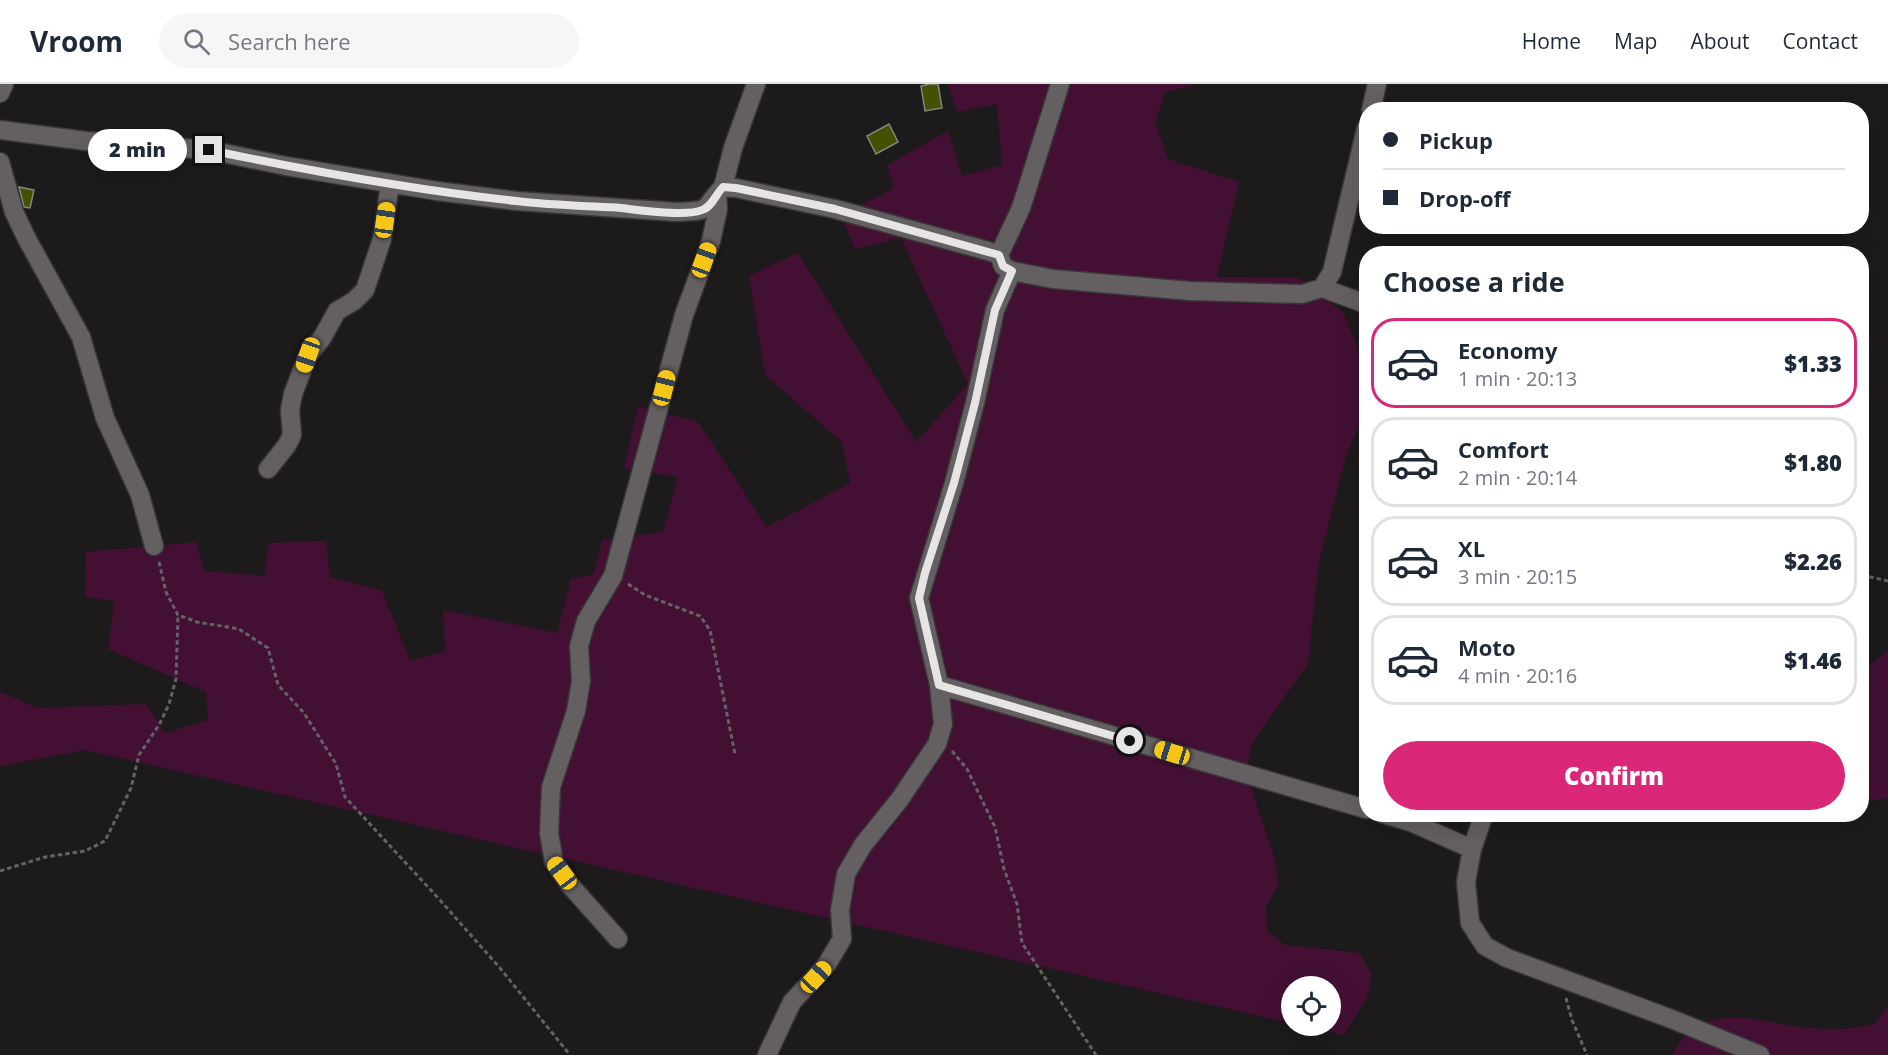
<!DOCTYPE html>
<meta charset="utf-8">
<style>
body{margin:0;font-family:"Open Sans",sans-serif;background:#f6f6f7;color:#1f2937;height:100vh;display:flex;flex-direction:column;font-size:22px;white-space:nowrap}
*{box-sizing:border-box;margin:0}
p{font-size:20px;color:#747a83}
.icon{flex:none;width:33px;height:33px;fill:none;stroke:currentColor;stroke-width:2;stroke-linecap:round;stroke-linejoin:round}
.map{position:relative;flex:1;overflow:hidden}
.details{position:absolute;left:1359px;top:162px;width:510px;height:576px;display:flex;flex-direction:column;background:#fff;border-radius:24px;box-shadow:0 6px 24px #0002}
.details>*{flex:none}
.banner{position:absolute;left:1359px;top:18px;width:510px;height:132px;border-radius:24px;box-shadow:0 6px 24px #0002;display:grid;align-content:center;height:132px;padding:0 24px;background:#fff}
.tools{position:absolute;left:1281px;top:892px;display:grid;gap:12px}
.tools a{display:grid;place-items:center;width:60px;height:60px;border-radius:50%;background:#fff;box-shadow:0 6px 24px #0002;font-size:30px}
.end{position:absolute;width:27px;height:27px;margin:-14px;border:8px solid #e6e4e5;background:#111;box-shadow:0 0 0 3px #111}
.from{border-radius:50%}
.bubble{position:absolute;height:42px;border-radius:21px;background:#fff;box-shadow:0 6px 24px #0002;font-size:20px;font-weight:800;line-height:42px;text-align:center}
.car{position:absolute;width:18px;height:36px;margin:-18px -9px;border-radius:8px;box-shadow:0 0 4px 2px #0007;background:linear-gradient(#f5c518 24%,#345 0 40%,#f5c518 0 76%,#345 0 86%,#f5c518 0)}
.banner b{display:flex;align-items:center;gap:21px;height:57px;font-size:22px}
.banner b+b{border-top:2px solid #e0e1e3}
.banner i{width:15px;height:15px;background:#1f2937}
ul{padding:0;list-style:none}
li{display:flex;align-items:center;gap:18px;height:90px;margin:0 12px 9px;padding:0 12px;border:3px solid #e0e1e3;border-radius:24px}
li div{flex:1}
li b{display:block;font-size:22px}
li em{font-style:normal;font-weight:800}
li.current{border-color:#db2777}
li>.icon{width:54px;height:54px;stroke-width:1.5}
h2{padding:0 24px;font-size:27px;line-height:72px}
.primary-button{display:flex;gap:12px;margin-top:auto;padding:12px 24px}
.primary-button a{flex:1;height:69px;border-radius:36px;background:#db2777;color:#fff;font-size:24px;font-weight:800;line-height:69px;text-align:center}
header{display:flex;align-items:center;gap:36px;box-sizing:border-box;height:84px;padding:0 30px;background:#fff;border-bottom:2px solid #e0e1e3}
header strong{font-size:28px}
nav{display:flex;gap:33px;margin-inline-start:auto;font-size:21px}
.search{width:420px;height:54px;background:#f6f6f7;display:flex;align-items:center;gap:15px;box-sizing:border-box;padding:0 21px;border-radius:33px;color:#747a83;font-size:22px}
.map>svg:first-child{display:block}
.green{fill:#431034}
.building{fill:#425202;stroke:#858783;stroke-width:1.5}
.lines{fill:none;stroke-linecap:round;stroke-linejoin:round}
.minor-casing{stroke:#383637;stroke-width:21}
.tertiary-casing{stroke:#383637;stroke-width:21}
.path{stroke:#656264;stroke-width:3;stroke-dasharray:4.5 3;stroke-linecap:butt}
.minor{stroke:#646062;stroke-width:18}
.tertiary{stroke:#646062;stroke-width:18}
.route{stroke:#e6e4e5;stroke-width:8}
</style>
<header>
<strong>Vroom</strong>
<div class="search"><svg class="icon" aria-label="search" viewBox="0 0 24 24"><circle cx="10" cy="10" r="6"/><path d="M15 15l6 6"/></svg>Search here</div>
<nav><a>Home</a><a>Map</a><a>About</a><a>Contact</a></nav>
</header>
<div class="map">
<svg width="1888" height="971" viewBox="0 0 1888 971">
<rect width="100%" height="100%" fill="#1d1a1c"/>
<path class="green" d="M948,0H1191V2L1165,8L1155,39L1168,75L1239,98L1217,193L1298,194L1343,228L1366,285V324L1345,375L1319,478L1308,580L1263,643L1251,663L1246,688L1276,778L1278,802L1266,822L1267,847L1285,861L1359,869L1372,890L1367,914L1344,951L1303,942H1330V903H1292L1291,939L85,666L0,682V608L38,624L146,620L165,649L208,636L206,608L108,565L114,517L85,513L86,468L196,458L204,487L264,492L269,459L326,457L330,493L382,507L410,576L445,568L443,526L557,549L571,495L594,490L602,456L663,448L678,393L624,384L638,322L698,338L767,443L850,399L842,358L765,291L749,192L798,169L916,358L968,300L901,154L855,165L841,132L894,104L887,81L948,47L962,92L1002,81L997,20L957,28Z
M1888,566V714L1867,717L1864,694L1862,692V589Z
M1888,920V971H1672C1677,963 1684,950 1692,945C1729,922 1770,941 1810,944C1832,946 1854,945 1875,940Z"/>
<path class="building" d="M930,0H938L942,24L925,27L921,2Z
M889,40L898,58L876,70L867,52Z
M19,103L34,106L30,124L24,123Z"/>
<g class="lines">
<defs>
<path id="minor" d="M1371,26L1377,0
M0,46L86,57L209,66L286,82L437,107L517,117L677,128C713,127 701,126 723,103L736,104L835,125L988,167L999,171L1003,182L1012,187L1053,195L1190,207L1302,210L1322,204L1366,220
M0,78L14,128L27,155L81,253L105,334L140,411L154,462
M723,103L733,64L756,0
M999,171L1021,124L1060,0
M1322,204L1332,188L1366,45
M268,385L287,361L292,351L290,326L293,310L308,271L322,254L337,227L354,217L365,206L382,155L390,99
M939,601L1366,725
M1384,730L1413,739L1472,765
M1484,730L1472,765L1466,798L1470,839L1485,862L1507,874L1669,934L1760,971
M618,855L569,800L554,778L549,749L551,703L576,627L581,597L579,562L586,537L613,492L684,231L711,157L718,125L717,111
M767,971L792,918L827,880L842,855L840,826L846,790L863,761L900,715L937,660L943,640L939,601L919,514L954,399L975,319L995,226L1012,187"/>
<path id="tertiary" d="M0,9L4,0"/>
</defs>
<use href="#minor" class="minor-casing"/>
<use href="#tertiary" class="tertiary-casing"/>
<path class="path" d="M159,478L166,508L178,531L197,538L239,545L268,564L278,601L304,629L336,680L345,713L439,815L500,884L570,971
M1862,491L1888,497
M628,500L645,511L700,532L710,546L735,670
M952,667L967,685L995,743L1004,785L1017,820L1022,859L1096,971
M0,787L45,773L85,767L105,757L131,704L139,671L159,641L169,620L176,595L178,531
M1566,914L1572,936L1587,971"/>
<use href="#minor" class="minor"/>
<use href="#tertiary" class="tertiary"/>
</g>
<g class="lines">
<path class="route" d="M209,66C310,87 413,106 516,117C550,121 586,122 621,124C639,126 687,133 702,126C712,123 716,110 723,103L736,104L835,125L999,171L1003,182L1012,187L995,226L975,319L954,399L925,489L919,514L939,601L1130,657"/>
</g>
</svg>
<div class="tools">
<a><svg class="icon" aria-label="locate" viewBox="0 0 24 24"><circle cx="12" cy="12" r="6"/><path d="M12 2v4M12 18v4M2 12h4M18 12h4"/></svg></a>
</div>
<i class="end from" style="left:1130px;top:657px"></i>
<i class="end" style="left:209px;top:66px"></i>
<div class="bubble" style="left:88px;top:45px;width:99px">2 min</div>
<i class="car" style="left:385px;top:136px;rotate:8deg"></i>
<i class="car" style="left:704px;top:176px;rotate:20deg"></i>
<i class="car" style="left:308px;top:271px;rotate:199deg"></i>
<i class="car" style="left:664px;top:304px;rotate:14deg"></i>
<i class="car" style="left:1172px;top:669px;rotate:287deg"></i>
<i class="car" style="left:562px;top:789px;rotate:323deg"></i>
<i class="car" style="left:816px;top:893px;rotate:43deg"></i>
<div class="banner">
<b><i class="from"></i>Pickup</b>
<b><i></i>Drop-off</b>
</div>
<section class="details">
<h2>Choose a ride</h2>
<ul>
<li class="current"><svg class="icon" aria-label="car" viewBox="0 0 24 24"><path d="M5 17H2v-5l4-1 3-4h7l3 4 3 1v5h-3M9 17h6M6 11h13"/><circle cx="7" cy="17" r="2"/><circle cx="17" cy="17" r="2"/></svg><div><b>Economy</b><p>1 min · 20:13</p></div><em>$1.33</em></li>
<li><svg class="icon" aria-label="car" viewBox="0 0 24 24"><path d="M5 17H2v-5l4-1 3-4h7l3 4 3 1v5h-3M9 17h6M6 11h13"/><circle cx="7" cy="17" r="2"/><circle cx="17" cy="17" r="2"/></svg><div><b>Comfort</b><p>2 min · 20:14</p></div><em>$1.80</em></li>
<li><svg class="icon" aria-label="car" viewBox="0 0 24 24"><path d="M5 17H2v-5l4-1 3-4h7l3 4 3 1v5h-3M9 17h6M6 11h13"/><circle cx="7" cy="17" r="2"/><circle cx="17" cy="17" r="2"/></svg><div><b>XL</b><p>3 min · 20:15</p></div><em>$2.26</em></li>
<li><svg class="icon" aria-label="car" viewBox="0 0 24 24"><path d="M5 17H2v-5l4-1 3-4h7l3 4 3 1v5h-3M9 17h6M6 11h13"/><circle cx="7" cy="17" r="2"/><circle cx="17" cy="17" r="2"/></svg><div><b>Moto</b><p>4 min · 20:16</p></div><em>$1.46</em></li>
</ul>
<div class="primary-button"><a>Confirm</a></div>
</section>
</div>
